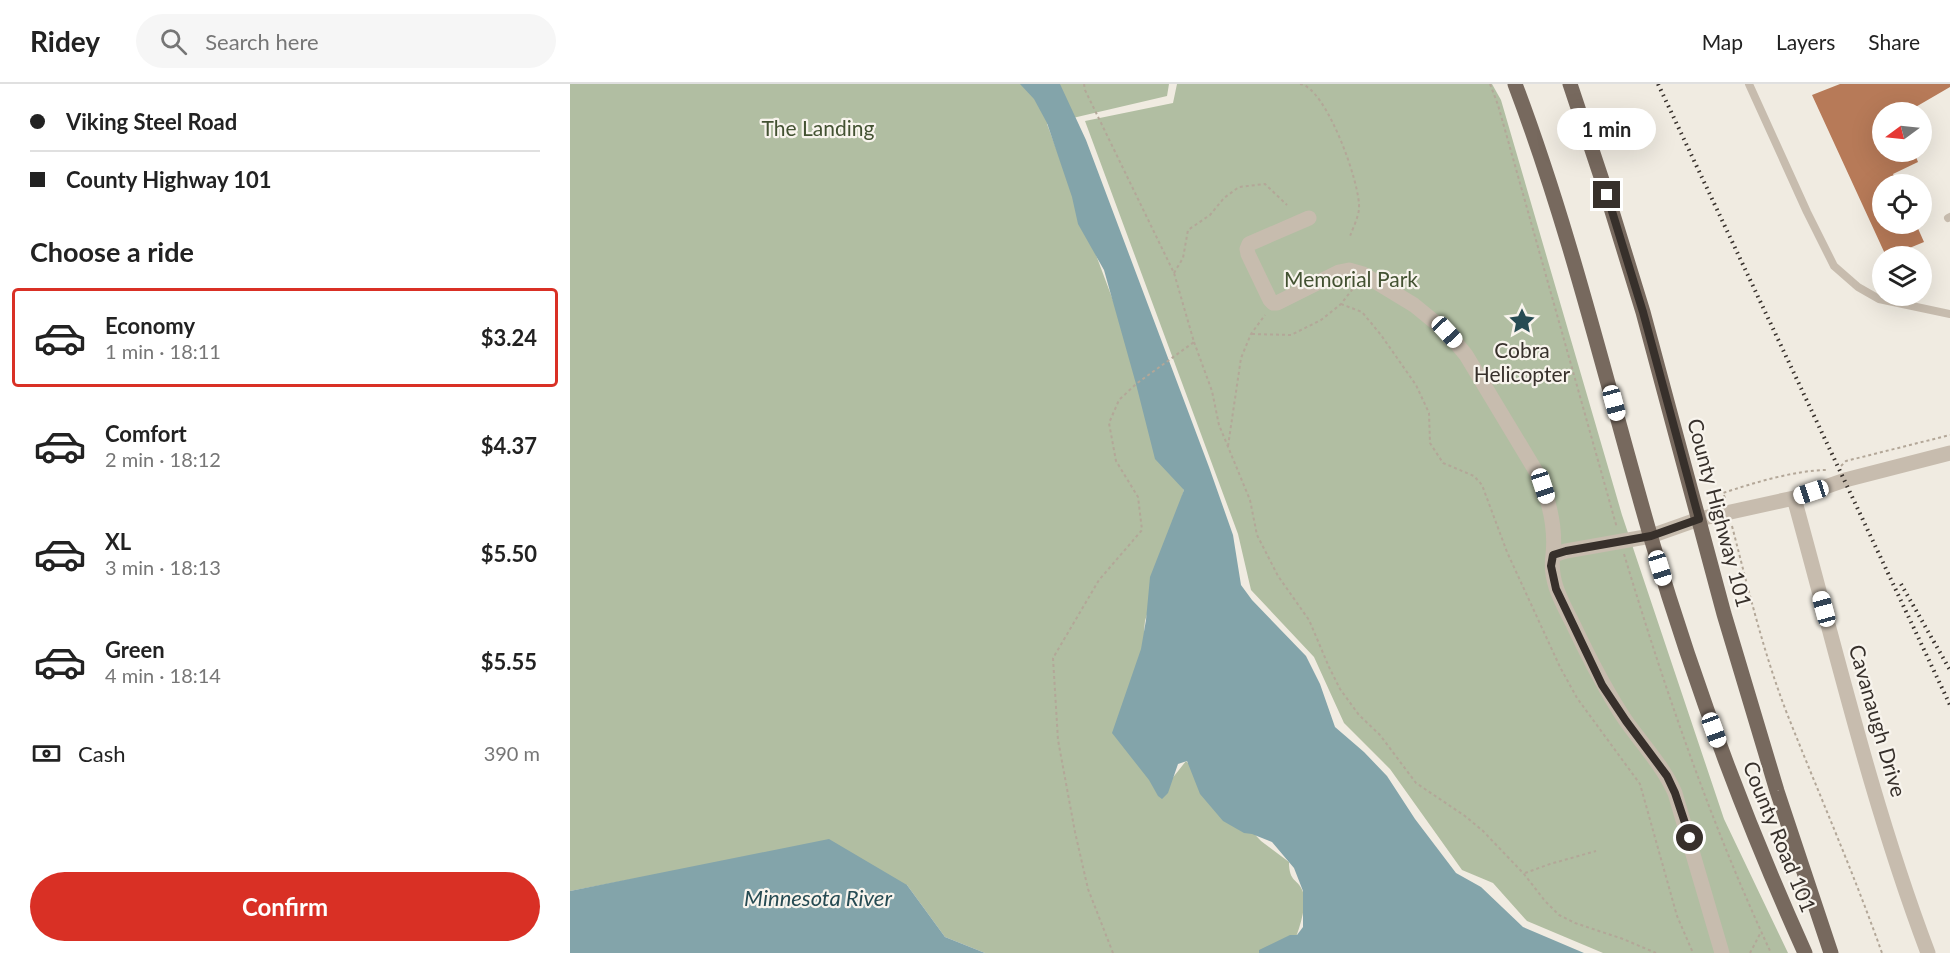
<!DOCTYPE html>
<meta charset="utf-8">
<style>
body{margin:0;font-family:Lato,sans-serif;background:#f6f6f6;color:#222;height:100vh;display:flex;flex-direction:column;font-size:22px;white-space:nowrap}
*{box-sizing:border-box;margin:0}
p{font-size:20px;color:#767676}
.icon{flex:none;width:33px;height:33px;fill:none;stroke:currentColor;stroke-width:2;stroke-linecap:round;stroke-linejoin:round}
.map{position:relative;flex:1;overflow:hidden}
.drawer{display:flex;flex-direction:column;background:#fff;width:570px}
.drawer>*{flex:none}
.banner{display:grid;align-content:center;height:132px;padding:0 30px;background:#fff}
.needle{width:39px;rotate:255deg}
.fabs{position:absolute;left:1302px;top:18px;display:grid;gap:12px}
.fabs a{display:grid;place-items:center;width:60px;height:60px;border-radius:50%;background:#fff;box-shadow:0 6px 24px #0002;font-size:30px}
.end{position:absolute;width:27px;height:27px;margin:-14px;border:8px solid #37302b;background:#fff;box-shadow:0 0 0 3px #fff}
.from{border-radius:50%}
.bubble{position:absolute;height:42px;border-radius:21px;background:#fff;box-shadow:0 6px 24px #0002;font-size:20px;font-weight:700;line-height:42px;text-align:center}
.car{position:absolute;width:18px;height:36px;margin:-18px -9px;border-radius:8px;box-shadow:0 0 4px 2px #0007;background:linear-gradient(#fff 24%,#345 0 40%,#fff 0 76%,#345 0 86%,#fff 0)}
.banner b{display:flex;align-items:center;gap:21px;height:57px;font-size:22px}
.banner b+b{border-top:2px solid #e0e0e0}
.banner i{width:15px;height:15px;background:#222}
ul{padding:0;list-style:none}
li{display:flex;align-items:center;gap:18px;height:99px;margin:0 12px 9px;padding:0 18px;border:3px solid transparent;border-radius:6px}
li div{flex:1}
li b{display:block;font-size:22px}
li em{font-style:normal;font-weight:700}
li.on{border-color:#d93025}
li>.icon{width:54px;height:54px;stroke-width:1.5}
h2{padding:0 30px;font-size:27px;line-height:72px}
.pay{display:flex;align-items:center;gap:15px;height:66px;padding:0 30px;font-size:22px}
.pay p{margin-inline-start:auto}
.action{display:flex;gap:12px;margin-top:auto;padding:12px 30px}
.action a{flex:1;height:69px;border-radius:36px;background:#d93025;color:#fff;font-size:24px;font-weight:700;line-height:69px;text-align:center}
header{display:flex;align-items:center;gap:36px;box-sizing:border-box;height:84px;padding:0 30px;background:#fff;border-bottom:2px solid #e0e0e0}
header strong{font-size:28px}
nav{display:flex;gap:33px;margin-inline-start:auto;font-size:21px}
.search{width:420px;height:54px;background:#f6f6f6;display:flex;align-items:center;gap:15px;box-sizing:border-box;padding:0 21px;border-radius:33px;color:#767676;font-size:22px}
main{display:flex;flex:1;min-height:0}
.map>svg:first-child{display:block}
.green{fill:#b1bea2}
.water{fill:#83a4aa}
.building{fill:#b77a58}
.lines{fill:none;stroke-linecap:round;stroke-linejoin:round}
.path{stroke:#b3a798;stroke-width:2;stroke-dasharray:3 3;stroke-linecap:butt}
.service{stroke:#c7bcae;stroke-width:8}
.minor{stroke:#c7bcae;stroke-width:15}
.primary{stroke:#77695e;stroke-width:15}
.rail{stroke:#37302b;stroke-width:4;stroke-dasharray:1.5 4.5;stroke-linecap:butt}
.route{stroke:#37302b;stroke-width:8}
.labels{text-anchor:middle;stroke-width:4.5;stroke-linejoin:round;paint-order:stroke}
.park-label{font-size:21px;fill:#435232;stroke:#f8f4ed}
.poi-label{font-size:21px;fill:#37302b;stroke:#f8f4ed}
.street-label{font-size:21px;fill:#37302b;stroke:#f8f4ed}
.water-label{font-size:22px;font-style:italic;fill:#264b53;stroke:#f8f4ed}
</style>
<header>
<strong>Ridey</strong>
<div class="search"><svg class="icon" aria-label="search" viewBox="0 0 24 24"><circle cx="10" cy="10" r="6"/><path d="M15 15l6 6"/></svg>Search here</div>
<nav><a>Map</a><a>Layers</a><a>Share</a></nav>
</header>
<main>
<section class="drawer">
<div class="banner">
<b><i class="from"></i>Viking Steel Road</b>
<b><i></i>County Highway 101</b>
</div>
<h2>Choose a ride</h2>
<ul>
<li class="on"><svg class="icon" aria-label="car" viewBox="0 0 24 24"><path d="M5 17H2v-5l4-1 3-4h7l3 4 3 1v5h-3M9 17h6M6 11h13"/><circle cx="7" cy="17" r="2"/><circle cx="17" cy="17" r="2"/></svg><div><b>Economy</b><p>1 min · 18:11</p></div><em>$3.24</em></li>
<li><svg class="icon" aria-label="car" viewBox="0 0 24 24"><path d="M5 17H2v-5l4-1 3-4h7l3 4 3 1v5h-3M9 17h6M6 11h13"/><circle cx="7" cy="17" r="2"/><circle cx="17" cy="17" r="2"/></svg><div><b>Comfort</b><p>2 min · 18:12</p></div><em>$4.37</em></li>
<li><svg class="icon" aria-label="car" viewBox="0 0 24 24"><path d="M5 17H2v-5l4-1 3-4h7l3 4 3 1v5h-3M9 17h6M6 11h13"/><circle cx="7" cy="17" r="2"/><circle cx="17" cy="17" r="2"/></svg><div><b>XL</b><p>3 min · 18:13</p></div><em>$5.50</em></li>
<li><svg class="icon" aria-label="car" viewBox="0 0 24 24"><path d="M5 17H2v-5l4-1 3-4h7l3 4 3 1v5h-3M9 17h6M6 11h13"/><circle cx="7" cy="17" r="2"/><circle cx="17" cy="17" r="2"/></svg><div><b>Green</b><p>4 min · 18:14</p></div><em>$5.55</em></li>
</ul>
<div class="pay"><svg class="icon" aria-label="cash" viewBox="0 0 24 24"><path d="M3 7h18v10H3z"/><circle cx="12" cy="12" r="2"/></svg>Cash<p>390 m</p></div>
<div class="action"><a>Confirm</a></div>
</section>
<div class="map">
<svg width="1380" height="869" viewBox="0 0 1380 869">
<rect width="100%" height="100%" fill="#f0ebe1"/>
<path class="green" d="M0,0H599L597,12L477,40L614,406L575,537L574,547L597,701L616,677L691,757L719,778C719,799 728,794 733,808C738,825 726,853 720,869H415L375,853L337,801L63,795L0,807Z
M607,0H922L931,16L1052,431L1154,735L1218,869H1033L957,837L923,799L892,786L820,685L774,639L744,573L681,506L668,450L515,37L603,19Z"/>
<path class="water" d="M450,0H490L516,56L639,383L663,451L671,501L682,516L736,572L750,600L765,643L794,668L817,692L845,735L886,789L911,803L953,843L1014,869H689V866L720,851H727L733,843V807L724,784L702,758L682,750L674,749L653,737L630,710L617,677L608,680L598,709L592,715L588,712L579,696L542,649L571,565L576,536L580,493L614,406L585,375L566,300L534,186L508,140L502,113L477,39L464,15Z
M259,755L337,801L375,853L415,869H0V807Z"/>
<path class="building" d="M1270,0H1380V3L1337,28H1312V68H1344L1348,78L1323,90L1328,100H1312V140H1346L1354,158L1320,172H1316L1242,11Z"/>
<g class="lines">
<path class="path" d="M514,0L515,6L604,189L624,258L566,300L549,316L539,339L546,377L568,413L572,446L529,496L483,574L488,656L505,748L518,805L543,869
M730,0C756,3 791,101 789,125C788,134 783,144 780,152
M920,0L928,21L1047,444
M604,189L613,174L618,146L640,131L654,114L669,103L695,100L717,121
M771,220L792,228L811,251L846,301L859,329L860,359L873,379L904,392L912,401L937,468L990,583L1007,614L1070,700L1107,832L1123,869
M682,250L721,251L751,236L771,220L785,202
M624,258L642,307L649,341L680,416L687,451L708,492L739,536L759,583L770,605L789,631L810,651L846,699L895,732L913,747L954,790L975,817L989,831L1005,839L1053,855L1086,869
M658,362L671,274L681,250L695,231
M1271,382L1276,377L1380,351
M1155,414L1153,409C1183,399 1226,386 1257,386
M1162,442C1178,504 1193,567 1216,627C1248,708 1283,787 1312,869
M1054,470C1095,606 1141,740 1201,869
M955,789L980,780L1026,767
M1180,869L1191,848"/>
<path class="service" d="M1179,0L1237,128L1264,182L1288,203L1309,215L1380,230
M1378,134L1380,133"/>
<path class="minor" d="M739,134L679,160L677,165L678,170L700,216L703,219H707L769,188L779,186L793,190L844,221L877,248L896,271L967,389C979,415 986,442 983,471
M1224,414C1266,566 1302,721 1358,869
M1152,869L1105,709C1093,682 1073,661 1056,637C1035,606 1019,574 1003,540C992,518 979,497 983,471L996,467L1081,452L1129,435L1224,414L1275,396L1380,369"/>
<path class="primary" d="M945,0C1001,148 1037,302 1081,454C1123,596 1174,734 1235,869
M1000,0L1037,111L1073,228L1154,530L1207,707L1261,869"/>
<path class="rail" d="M1088,0L1380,621
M1331,500L1380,586"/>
</g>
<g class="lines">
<path class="route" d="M1037,111L1073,228L1129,435L1081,452L996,467L983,471L981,482L986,505L1032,601L1056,637L1097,692L1105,709L1120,754"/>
</g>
<defs>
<symbol id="sight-bare" viewBox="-9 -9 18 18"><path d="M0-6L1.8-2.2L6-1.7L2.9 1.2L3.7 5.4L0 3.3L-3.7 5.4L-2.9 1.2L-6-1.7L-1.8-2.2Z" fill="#264b53" stroke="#f8f4ed" stroke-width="2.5" paint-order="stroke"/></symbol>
</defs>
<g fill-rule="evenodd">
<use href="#sight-bare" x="933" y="218" width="38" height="38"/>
</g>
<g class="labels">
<g class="park-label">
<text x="248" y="52">The Landing</text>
<text x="781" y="203">Memorial Park</text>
</g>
<g class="poi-label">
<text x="952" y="274">Cobra<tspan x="952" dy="24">Helicopter</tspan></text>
</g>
<g class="street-label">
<text transform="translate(1149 429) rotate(75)" y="7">County Highway 101</text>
<text transform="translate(1307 637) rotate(74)" y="7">Cavanaugh Drive</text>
<text transform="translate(1209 753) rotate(68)" y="7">County Road 101</text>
</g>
<g class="water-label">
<text x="248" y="822">Minnesota River</text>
</g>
</g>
</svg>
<div class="fabs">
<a><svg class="needle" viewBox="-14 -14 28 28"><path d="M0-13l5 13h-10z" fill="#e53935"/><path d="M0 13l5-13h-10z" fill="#767676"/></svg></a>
<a><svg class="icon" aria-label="locate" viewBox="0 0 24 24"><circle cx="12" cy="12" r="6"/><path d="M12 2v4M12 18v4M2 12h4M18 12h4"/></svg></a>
<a><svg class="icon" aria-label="layers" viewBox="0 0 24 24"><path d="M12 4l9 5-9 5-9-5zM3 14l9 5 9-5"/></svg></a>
</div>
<i class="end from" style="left:1120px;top:754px"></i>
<i class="end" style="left:1037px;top:111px"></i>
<div class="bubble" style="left:987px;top:24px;width:99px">1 min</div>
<i class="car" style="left:877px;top:248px;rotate:137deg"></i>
<i class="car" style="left:1044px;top:319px;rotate:165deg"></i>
<i class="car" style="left:973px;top:402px;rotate:162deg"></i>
<i class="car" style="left:1241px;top:408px;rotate:252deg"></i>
<i class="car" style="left:1090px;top:484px;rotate:163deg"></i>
<i class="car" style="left:1254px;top:525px;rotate:345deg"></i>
<i class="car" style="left:1144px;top:646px;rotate:160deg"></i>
</div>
</main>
